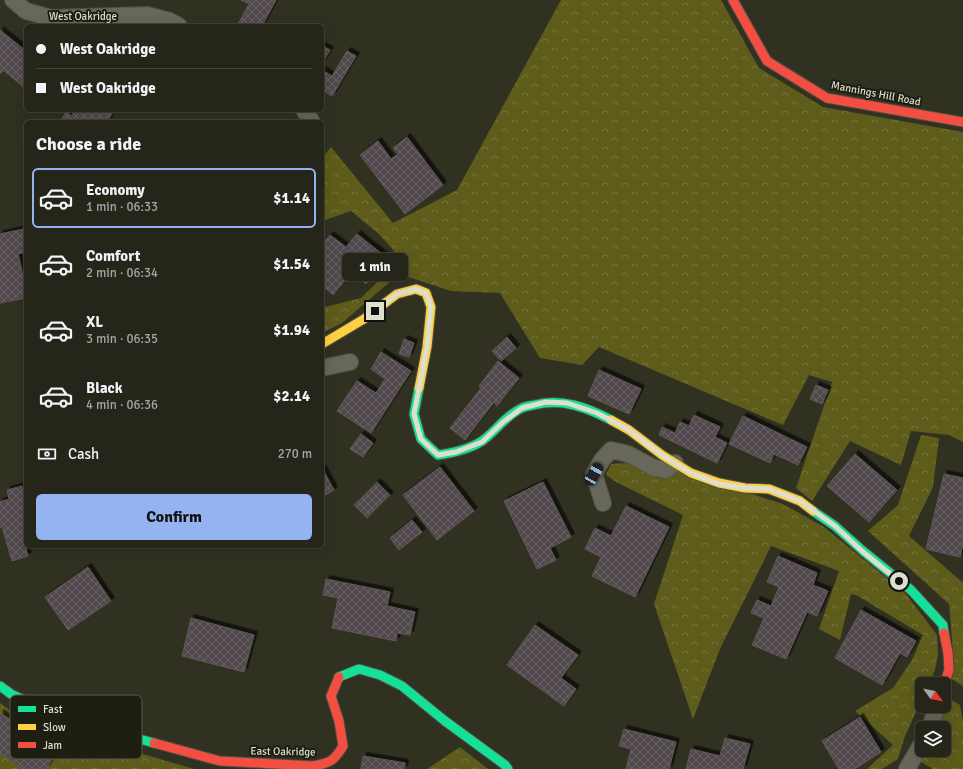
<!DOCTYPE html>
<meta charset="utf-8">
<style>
body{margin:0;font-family:Signika,sans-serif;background:#2d2d23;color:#f1f3f6;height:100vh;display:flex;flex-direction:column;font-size:15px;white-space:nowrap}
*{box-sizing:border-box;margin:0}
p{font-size:13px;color:#a3a5a2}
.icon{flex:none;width:22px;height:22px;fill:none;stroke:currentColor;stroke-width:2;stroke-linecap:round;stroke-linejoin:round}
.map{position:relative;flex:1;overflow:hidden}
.sheet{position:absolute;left:24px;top:120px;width:300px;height:428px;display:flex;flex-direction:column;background:#25251a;border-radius:6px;box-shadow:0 4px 16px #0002,0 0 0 1px #424239}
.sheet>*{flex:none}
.hud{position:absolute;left:24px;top:24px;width:300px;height:88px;border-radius:6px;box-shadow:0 4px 16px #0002,0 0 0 1px #424239;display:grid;align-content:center;height:88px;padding:0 12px;background:#25251a}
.needle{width:26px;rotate:123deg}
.controls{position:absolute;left:915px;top:677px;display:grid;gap:8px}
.controls a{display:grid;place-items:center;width:36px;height:36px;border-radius:6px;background:#25251a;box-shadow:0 4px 16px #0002,0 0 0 1px #424239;font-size:20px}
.end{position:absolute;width:18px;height:18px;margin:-9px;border:5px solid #dedece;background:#111;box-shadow:0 0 0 2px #111}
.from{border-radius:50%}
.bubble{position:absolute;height:28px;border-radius:6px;background:#25251a;box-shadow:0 4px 16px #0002,0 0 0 1px #424239;font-size:13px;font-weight:700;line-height:28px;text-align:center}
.car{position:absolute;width:12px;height:24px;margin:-12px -6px;border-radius:5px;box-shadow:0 0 3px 1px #0007;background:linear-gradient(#222 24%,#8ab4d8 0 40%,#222 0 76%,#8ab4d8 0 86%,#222 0)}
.hud b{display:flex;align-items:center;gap:14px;height:38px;font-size:15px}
.hud b+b{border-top:1px solid #424239}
.hud i{width:10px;height:10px;background:#f1f3f6}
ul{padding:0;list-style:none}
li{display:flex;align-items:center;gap:12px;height:60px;margin:0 8px 6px;padding:0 4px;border:2px solid transparent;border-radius:6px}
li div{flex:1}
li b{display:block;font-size:15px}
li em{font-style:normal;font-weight:700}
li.on{border-color:#95b2f1}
li>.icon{width:36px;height:36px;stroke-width:1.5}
h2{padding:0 12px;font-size:18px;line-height:48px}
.pay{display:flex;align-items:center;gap:10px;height:44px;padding:0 12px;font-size:15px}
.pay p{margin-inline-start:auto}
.button{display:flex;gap:8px;margin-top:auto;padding:8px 12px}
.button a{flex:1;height:46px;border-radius:6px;background:#95b2f1;color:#111;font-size:16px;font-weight:700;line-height:46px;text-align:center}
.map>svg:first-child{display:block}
.forest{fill:url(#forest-crowns)}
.building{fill:url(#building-cross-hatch);stroke:#5c5856;filter:url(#shadow)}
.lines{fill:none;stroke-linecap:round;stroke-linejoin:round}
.street-casing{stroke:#4f4f42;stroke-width:18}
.fast-casing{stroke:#4f4f42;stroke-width:11}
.slow-casing{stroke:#4f4f42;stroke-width:11}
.jam-casing{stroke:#4f4f42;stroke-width:11}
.street{stroke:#67675a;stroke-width:16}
.fast{stroke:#16e098;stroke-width:9}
.slow{stroke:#ffcf43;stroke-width:9}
.jam{stroke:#f24e42;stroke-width:9}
.route{stroke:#dedece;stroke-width:5}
.labels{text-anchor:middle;stroke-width:4;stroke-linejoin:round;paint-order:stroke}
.street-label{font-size:11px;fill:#dedece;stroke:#1e1e12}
.key{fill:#1e1e12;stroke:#58584a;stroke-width:1}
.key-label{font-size:11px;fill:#dedece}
</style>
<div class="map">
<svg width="963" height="769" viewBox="0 0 963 769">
<defs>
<pattern id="forest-crowns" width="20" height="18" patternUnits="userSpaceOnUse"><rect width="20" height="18" fill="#5e5c1a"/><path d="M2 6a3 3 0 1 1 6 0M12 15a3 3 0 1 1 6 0" fill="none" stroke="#75733a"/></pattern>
<pattern id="building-cross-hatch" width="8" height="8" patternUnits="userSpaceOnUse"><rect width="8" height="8" fill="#51484d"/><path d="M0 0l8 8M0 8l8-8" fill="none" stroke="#6a6265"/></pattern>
<filter id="shadow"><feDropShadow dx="3.5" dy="-3.5" stdDeviation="0" flood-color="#0009"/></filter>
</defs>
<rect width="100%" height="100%" fill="#313122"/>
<path class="forest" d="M561,0H721L759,68L823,107L963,132V442L949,435L911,431L901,465L850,441L812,501L796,488L832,382L809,375L783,425L599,347L582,365L540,358L500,293L451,291L399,274L342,323L322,333V309L325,307L361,298L401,259L380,235L351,211L322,221V158L331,147L393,223L457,190Z
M921,435L939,438L933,487L909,536L962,582L963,581V686L950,678L954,663L949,604L868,531L898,505Z
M626,463L661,478L681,471L783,504L824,527L906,594L937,635L938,654L935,670L929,684H922V699L905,736L898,759L882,769H867L893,745L855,711L893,688L912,660L923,635L856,595L851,594L840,640L819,629L839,571L771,546L720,649L693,719L654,604L683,515L616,482L606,475L611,464Z
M944,696L960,705L963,722V769H933L916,759L922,750H944V728H932L944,706Z
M0,703L20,718L194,769H0Z
M460,747L488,769H427Z"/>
<path class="building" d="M241,0H276L262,26H237L249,4Z
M0,30L26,51V89L3,70L0,74Z
M322,46L330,50L322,63Z
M347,51L356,56L332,96L322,90V70L332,76Z
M75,110H114L107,122H60L66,112L72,116Z
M407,137L443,185L405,214L360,155L378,141L391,159L398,154L393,148Z
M24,229L26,240V252L18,254L26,288V298L0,303V234Z
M357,234L387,258L366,284L352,272L333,295L325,288L322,291V245L330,235L346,247Z
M507,337L516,348L501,361L492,351Z
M404,339L414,343L409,357L399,354Z
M381,352L411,371L371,433L337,411L357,381L376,393L385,379L371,369Z
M498,361L519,378L497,406L494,402L465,440L450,428L481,388L479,386Z
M599,370L641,389L629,414L588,396Z
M816,385L828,390L822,404L810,399Z
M694,415L720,427L715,437L727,443L717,463L659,435L662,427L675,433L680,422L689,426Z
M743,416L807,447L798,465L774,454L770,463L729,444Z
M361,434L373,443L363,457L350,449Z
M855,454L897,490L869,522L827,486Z
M440,467L474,511L437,540L403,495Z
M322,468L334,490L322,497Z
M944,474L963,478V544L960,557L926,549Z
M377,482L390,495L367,518L354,505Z
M543,482L571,537L550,548L556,560L537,569L504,501Z
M22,486L26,502V532L22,534L28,556L12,561L2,527H0V502L9,499L7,490Z
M626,506L669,527L635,597L592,576L601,557L585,549L595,528L611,536Z
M412,520L422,532L399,550L390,538Z
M778,556L817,573L813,585L828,591L817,616L807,612L786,659L752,645L764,618L751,613L757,600L771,606L779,587L767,582Z
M88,567L111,601L68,630L45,597Z
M326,579L390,592L387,606L415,612L410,635L397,633L396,641L332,628L338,598L323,595Z
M861,610L916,641L907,657L900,653L882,685L835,658Z
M191,618L254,635L244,672L182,656Z
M535,625L578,655L561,678L576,689L564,706L507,665Z
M0,713L24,729L30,721L43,730L32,745L52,759L46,769H23L0,753Z
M860,717L881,752L855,769H839L822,741Z
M624,729L676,742L669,769H626L631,749L619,746Z
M725,738L750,744L743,769H686L691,749L720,756Z
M363,756L405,763L404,769H361Z"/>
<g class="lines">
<defs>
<path id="street" d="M13,0L26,11L51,18L147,15L170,21L179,26
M304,110L312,122
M322,368L350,362
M603,503L594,474L602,460L611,450L628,454L654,468L666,470L675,463
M930,728L937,706
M907,769L922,743"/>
<path id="fast" d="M419,388L414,414L421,439L438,455C452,453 470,449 482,441C496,431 506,415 522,408C526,406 530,406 534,405C562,398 586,407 611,420
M813,511L835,526L863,551L911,590L943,625L944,633
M339,677L359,669L380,675L402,686L445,721L505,765L508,769
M0,686L11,694L66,719L154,743"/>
<path id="slow" d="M322,344L364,319L397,294L416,289L426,293L431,307L427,347L419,388
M611,420L629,430L662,455L691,473L719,483L745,488L769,489L800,501L813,511"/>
<path id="jam" d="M733,0L767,61L827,98L963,122
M944,685L949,670L948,653L944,633
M154,743L220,761L313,766C330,763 334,761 343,746L339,721L331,696L339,677"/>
</defs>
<use href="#street" class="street-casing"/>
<use href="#fast" class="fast-casing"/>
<use href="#slow" class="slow-casing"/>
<use href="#jam" class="jam-casing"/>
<use href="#street" class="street"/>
<use href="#fast" class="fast"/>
<use href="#slow" class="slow"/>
<use href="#jam" class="jam"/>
</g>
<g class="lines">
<path class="route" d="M375,311L397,294L416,289L426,293L431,307L427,347L414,414L421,439L438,455L456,452L482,442L503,422L522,408L546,402L567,403L597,413L629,430L662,455L691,473L719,484L745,488L769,489L800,501L835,526L862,551L899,581"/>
</g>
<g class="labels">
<g class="street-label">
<text x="83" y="20">West Oakridge</text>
<text transform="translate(876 93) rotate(11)" y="4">Mannings Hill Road</text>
<text transform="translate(283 751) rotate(1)" y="4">East Oakridge</text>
</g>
</g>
<rect x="10" y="695" width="132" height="64" rx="6" class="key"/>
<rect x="18" y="706" width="18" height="6" fill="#16e098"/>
<rect x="18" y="724" width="18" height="6" fill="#ffcf43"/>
<rect x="18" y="742" width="18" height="6" fill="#f24e42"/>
<g class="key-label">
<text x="43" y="713">Fast</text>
<text x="43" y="731">Slow</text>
<text x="43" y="749">Jam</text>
</g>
</svg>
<div class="controls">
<a><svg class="needle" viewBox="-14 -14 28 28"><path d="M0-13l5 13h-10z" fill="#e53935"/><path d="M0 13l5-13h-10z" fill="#a3a5a2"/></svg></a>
<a><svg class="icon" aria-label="layers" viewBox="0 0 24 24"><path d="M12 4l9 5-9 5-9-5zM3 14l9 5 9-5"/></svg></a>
</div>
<i class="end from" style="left:899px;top:581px"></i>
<i class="end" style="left:375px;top:311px"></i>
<div class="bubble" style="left:342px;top:253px;width:66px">1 min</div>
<i class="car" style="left:594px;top:474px;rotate:30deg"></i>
<div class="hud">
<b><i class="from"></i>West Oakridge</b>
<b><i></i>West Oakridge</b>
</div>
<section class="sheet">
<h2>Choose a ride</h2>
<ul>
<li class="on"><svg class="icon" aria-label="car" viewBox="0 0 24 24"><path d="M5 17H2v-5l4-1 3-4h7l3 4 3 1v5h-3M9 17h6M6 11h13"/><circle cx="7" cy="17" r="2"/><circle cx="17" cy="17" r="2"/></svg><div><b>Economy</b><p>1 min · 06:33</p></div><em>$1.14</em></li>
<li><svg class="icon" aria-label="car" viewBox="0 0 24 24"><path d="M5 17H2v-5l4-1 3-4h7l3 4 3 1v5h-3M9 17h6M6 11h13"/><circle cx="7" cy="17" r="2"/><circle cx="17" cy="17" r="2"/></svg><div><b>Comfort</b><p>2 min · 06:34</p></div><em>$1.54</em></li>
<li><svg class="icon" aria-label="car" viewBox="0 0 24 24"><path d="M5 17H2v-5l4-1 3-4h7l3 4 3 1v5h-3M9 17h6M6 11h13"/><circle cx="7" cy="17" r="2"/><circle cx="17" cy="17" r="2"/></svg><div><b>XL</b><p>3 min · 06:35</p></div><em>$1.94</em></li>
<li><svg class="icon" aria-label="car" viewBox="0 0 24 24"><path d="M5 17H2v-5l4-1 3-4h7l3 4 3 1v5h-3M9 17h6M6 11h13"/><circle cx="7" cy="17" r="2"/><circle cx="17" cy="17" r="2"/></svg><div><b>Black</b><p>4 min · 06:36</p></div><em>$2.14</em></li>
</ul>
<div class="pay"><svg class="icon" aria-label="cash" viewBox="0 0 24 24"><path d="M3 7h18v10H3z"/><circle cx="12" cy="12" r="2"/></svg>Cash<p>270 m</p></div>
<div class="button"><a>Confirm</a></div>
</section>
</div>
